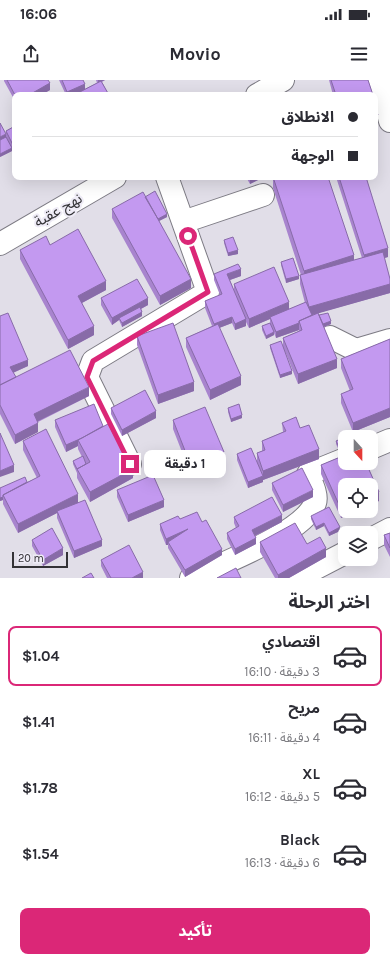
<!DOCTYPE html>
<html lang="ar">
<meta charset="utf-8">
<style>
body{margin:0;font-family:Karla,"Noto Sans Arabic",sans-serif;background:#f2f2f3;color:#2b2b33;direction:rtl;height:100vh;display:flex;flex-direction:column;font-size:15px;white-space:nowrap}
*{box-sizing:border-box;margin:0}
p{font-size:13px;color:#7c7c81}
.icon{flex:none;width:22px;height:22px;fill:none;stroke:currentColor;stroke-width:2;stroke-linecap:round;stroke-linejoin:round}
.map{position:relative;height:498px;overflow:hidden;direction:ltr}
.panel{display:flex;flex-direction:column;background:#fff;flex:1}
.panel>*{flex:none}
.banner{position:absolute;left:12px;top:12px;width:366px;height:88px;border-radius:8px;box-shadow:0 4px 16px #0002;direction:rtl;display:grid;align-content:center;height:88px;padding:0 20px;background:#fff}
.needle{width:26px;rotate:159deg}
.controls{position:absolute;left:338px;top:350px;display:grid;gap:8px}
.controls a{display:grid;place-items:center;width:40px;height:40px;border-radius:8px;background:#fff;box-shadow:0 4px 16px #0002;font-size:20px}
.scale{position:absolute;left:12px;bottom:10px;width:56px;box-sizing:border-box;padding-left:4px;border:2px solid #333236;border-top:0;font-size:11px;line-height:14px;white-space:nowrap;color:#333236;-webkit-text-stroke:3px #eeebf6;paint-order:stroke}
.end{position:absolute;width:18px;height:18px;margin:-9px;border:5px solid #db2777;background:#fff;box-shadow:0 0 0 2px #fff}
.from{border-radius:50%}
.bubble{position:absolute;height:28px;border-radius:8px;background:#fff;box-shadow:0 4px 16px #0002;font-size:13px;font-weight:700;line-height:28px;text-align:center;direction:rtl}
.banner b{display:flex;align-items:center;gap:14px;height:38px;font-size:15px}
.banner b+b{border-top:1px solid #e1e1e2}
.banner i{width:10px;height:10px;background:#2b2b33}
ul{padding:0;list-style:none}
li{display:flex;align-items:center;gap:12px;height:60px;margin:0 8px 6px;padding:0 12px;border:2px solid transparent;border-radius:8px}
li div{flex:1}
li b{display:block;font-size:15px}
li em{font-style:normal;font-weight:700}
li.selected{border-color:#db2777}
li>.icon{width:36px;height:36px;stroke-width:1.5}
h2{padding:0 20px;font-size:18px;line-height:48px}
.button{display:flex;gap:8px;margin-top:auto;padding:8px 20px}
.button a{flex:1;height:46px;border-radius:8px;background:#db2777;color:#fff;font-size:16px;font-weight:700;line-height:46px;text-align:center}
.status{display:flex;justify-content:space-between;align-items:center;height:28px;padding:0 20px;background:#fff;direction:ltr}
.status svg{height:11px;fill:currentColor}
header{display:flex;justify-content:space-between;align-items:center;height:52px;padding:0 20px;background:#fff;font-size:18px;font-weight:700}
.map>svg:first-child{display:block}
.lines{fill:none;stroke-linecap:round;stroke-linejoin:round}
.minor-casing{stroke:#7d7b84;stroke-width:24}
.minor{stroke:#fff;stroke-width:22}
.wall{fill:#a884ce}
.shaded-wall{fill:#886ba8}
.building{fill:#c399f0;stroke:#886ba8}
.route{stroke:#db2777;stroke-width:5}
.labels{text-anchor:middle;stroke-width:4;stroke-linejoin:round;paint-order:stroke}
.street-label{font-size:15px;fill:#333236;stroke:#eeebf6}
</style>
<div class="status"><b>16:06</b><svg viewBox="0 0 49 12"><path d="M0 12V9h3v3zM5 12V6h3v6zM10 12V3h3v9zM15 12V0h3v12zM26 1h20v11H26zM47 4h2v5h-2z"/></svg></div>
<header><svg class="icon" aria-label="menu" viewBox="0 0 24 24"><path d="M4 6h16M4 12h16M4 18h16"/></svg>Movio<svg class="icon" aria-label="share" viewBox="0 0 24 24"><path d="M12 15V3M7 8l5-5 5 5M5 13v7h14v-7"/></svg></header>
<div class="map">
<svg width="390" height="498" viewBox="0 0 390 498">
<rect width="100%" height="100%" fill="#e1dee8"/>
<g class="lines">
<defs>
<path id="minor" d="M379,0L390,41
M257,15L283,0
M183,142L263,115
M0,164L115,97
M330,257L356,270L390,260
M371,368L390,360
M130,384L87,297L93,281L208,212L167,97
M371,459L390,449
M191,498C220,484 304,453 315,423C318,415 311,402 308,394L345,379
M297,498L345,473"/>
</defs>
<use href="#minor" class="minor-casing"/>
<use href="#minor" class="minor"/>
</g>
<path class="wall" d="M4,0H48L50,10L41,15H15V21L4,1Z
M59,0H83L85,9L97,3L96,0H105L102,2L109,15H66Z
M329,0H368L373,15H333Z
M15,46V78L12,71L0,77L6,54V51Z
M246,97H264L250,104Z
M273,97L354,180L362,178L336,97H366L388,177L384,178L390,199V213L318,233L319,235L331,244L324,247L337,288L298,304L285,271L292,294L280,298L270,268V265L283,266V258L299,251V250L276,258L274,253V255L266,259L262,250V246L270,243V239L249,248L246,242V246L235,250L232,243L219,248L241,305L210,320L186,267V258L212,246L205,228V221L220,215L214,200V194L241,196L230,200L234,210V204L289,229L305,223L300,204V195H301L273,108Z
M145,117L167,137L159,141L191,208L160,225L112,138V129Z
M224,160L238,174L228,176L224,163Z
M50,165L106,210L82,223L94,255L68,269L20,179V170Z
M281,182L299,199L286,203L281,185Z
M101,218L148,225L141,229L142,236L122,247L119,240L112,245L101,225Z
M0,236L28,286L13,293L16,297L89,316L38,342V352L15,364L0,334Z
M137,256L194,311L158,324L137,265Z
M390,259V337L353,352L341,323V314L350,311L341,288V279Z
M111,328L156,338L122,356L111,334Z
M228,328L242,338L231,342L228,332Z
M55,340L103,346L133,398L90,422L77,398V393L73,384V381L82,377L78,369V366L66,372L55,347Z
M173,340L224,381L191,395L173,349Z
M282,343L300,348L319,379L263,400V397V402L248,408L237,380V374L257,381V373L262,371V361L283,352Z
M345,357V370L340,372L336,364V361Z
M23,361L78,422L102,466L74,478L57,438V433L18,453L3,424V420L0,421V408L27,402L37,398L23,370Z
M345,375V383H366L379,412V421L371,424V405H345V431H356L341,438L321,394V385Z
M272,403L313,417L283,432L272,410Z
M117,410L164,427L128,442L117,417Z
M311,436L340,451L329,456L324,446L316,450L311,439Z
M234,437L282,442L255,456L256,464L235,475L227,459V453L236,448L234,443Z
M180,439L202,442L222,475L185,497L168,468V465H166L160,450V444Z
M390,453V477L384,465V455Z
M32,460L63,475L43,486L32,466Z
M260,462L307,464L326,477L289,498H275L260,472Z
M101,480L143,498H107L101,486Z"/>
<path class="shaded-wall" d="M98,0H105L98,3Z
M50,3V10L41,15H29Z
M85,4V11L75,15H67V12Z
M378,35V39L375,40V36Z
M6,54V60L0,63V57Z
M12,68V71L0,77V74Z
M252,97H264L250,104V98Z
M167,134V137L155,143V140Z
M388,168V177L364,184V175Z
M238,170V174L228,176V173Z
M354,175V186L304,202V191Z
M241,189V196L227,201V194Z
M299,196V199L286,203V199Z
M191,199V208L160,225V216Z
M106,201V210L78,225V216Z
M390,204V213L309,236V227Z
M148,218V225L120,240L119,238V240L112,245V238Z
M289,222V231L270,237V239L249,248V239Z
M142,232V236L122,247V243Z
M232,237V243L214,250V244Z
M246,239V246L235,250V244Z
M331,241V244L321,248V244Z
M299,243V250L276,258V252Z
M94,246V255L68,269V260Z
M274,252V255L266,259V256Z
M337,279V288L298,304V294Z
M28,280V286L10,294V287Z
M292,291V294L280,298V295Z
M241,296V305L210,320V310Z
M194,302V311L158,324V315Z
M89,307V316L34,343V334Z
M390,328V337L353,352V343Z
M156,331V338L122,356V350Z
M242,335V338L231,342V339Z
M38,343V352L15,364V355Z
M104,349L78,360V366L66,372V365Z
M345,366V370L340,372V369Z
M319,369V379L263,400V391Z
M224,372V381L191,395V386Z
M14,385V392L0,397V391Z
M133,389V398L90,422V412Z
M263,396V402L248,408V402Z
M313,410V417L283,432V425Z
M379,412V421L371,424V415Z
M78,414V423L57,431V433L18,453V444Z
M3,417V420L0,421V418Z
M164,420V427L128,442V435Z
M345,427V431H356L341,438V429Z
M282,435V442L252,457V450Z
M324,443V446L316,450V447Z
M340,447V451L329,456V453Z
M188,449L168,462V465H166V459Z
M256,458V464L235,475V469Z
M102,460V466L74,478V471Z
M63,468V475L43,486V480Z
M326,468V477L289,498H278V495Z
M222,469V475L185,497V490Z
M143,492V498H132Z"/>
<path class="building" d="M7,0H48L50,3L29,15H15Z
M62,0H83L85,4L67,12Z
M331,0H368L373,15H336Z
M101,1L109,15H74Z
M375,26L378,35L375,36Z
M0,43L6,54L0,57Z
M15,46V69L6,51Z
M6,57L12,68L0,74V60Z
M273,97H328L354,175L304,191Z
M339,97H366L388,168L364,175Z
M155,111L167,134L158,139L145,117Z
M143,112L191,199L160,216L112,129Z
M78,149L106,201L78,216L94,246L68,260L20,170L46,156L50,165Z
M233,157L238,170L228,173L224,160Z
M383,172L390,199V204L309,227L300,195Z
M293,178L299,196L286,199L281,182Z
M238,184L241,189L227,194L246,239L235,244L232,237L214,244L205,221L222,214L214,194Z
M274,187L289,222L249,239L234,204Z
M137,199L148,218L112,238L101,218Z
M306,222L312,235L299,241V243L276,252L270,237Z
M140,227L142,232L122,243L119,238Z
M8,233L28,280L10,287L16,297L0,305V236Z
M318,233L337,279L298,294L283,258L302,250L299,241Z
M328,233L331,241L323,244L319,235Z
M173,243L194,302L158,315L137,256Z
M270,243L274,252L266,256L262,246Z
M218,244L241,296L210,310L186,258Z
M390,259V328L353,343L341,314L353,309L341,279Z
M281,261L292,291L280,295L270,265Z
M70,270L89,307L34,334L38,343L15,355L0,325V305Z
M145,310L156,331L122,350L111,328Z
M94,324L103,346L82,358L66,365L55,340Z
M239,324L242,335L231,339L228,328Z
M205,327L224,372L191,386L173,340Z
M296,337L300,348L309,345L319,369L263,391L257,373L265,370L262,361L286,351L282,343Z
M108,344L133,389L90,412L77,389L90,382L78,360Z
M46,349L78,414L18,444L3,415L40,396L23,361Z
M357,352L359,357H345Z
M0,353L14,385L0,391Z
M345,357V366L340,369L336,361Z
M251,368L263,396L248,402L237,374Z
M345,375V383H366L379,412L371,415V405H345V427L341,429L321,385Z
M83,376L86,384L77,389L73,381Z
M302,388L313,410L283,425L272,403Z
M153,395L164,420L128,435L117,410Z
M25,397L27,402L3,415V417L0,418V408Z
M272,417L282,435L252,450L256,458L235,469L227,453L239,446L234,437Z
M85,420L102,460L74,471L57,431Z
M329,427L340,447L329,453L324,443L316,447L311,436Z
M197,432L202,442L206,440L222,469L185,490L168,462L188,449L166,459L160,444L178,436L180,439Z
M295,443L307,464L320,457L326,468L278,495L260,462Z
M52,448L63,468L43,480L32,460Z
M390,453V468L384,455Z
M129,465L143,492L132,498H111L101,480Z
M236,488L241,498H217Z
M91,493L94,498H82Z"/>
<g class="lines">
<path class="route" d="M130,384L87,297L93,281L208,212L188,156"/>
</g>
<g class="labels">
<g class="street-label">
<text transform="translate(58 130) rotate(-30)" y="5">نهج عقبة</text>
</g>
</g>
</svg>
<div class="controls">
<a><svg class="needle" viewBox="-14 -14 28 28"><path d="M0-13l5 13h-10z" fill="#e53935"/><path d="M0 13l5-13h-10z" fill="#7c7c81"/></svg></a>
<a><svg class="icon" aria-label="locate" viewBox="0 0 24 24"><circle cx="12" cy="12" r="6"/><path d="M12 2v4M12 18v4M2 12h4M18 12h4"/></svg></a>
<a><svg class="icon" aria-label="layers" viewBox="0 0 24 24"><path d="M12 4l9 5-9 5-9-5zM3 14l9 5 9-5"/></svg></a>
</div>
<div class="scale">20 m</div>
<i class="end from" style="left:188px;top:156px"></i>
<i class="end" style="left:130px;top:384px"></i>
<div class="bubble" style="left:144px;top:370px;width:82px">1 دقيقة</div>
<div class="banner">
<b><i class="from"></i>الانطلاق</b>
<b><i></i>الوجهة</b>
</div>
</div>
<section class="panel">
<h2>اختر الرحلة</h2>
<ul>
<li class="selected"><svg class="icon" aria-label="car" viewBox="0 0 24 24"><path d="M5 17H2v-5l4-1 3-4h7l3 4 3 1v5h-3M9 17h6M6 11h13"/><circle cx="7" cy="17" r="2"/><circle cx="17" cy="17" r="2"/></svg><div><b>اقتصادي</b><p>3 دقيقة · 16:10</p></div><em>$1.04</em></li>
<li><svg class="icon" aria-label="car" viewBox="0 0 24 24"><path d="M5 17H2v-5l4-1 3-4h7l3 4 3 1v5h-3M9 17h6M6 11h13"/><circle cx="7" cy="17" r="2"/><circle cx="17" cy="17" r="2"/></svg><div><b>مريح</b><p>4 دقيقة · 16:11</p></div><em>$1.41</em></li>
<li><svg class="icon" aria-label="car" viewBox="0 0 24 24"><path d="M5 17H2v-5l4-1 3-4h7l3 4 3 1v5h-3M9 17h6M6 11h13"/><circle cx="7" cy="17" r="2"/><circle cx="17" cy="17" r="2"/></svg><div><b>XL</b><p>5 دقيقة · 16:12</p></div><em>$1.78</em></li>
<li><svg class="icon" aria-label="car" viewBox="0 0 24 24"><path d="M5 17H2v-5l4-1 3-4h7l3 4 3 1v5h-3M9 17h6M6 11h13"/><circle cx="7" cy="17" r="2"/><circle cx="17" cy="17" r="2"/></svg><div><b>Black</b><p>6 دقيقة · 16:13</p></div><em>$1.54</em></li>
</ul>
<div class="button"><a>تأكيد</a></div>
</section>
